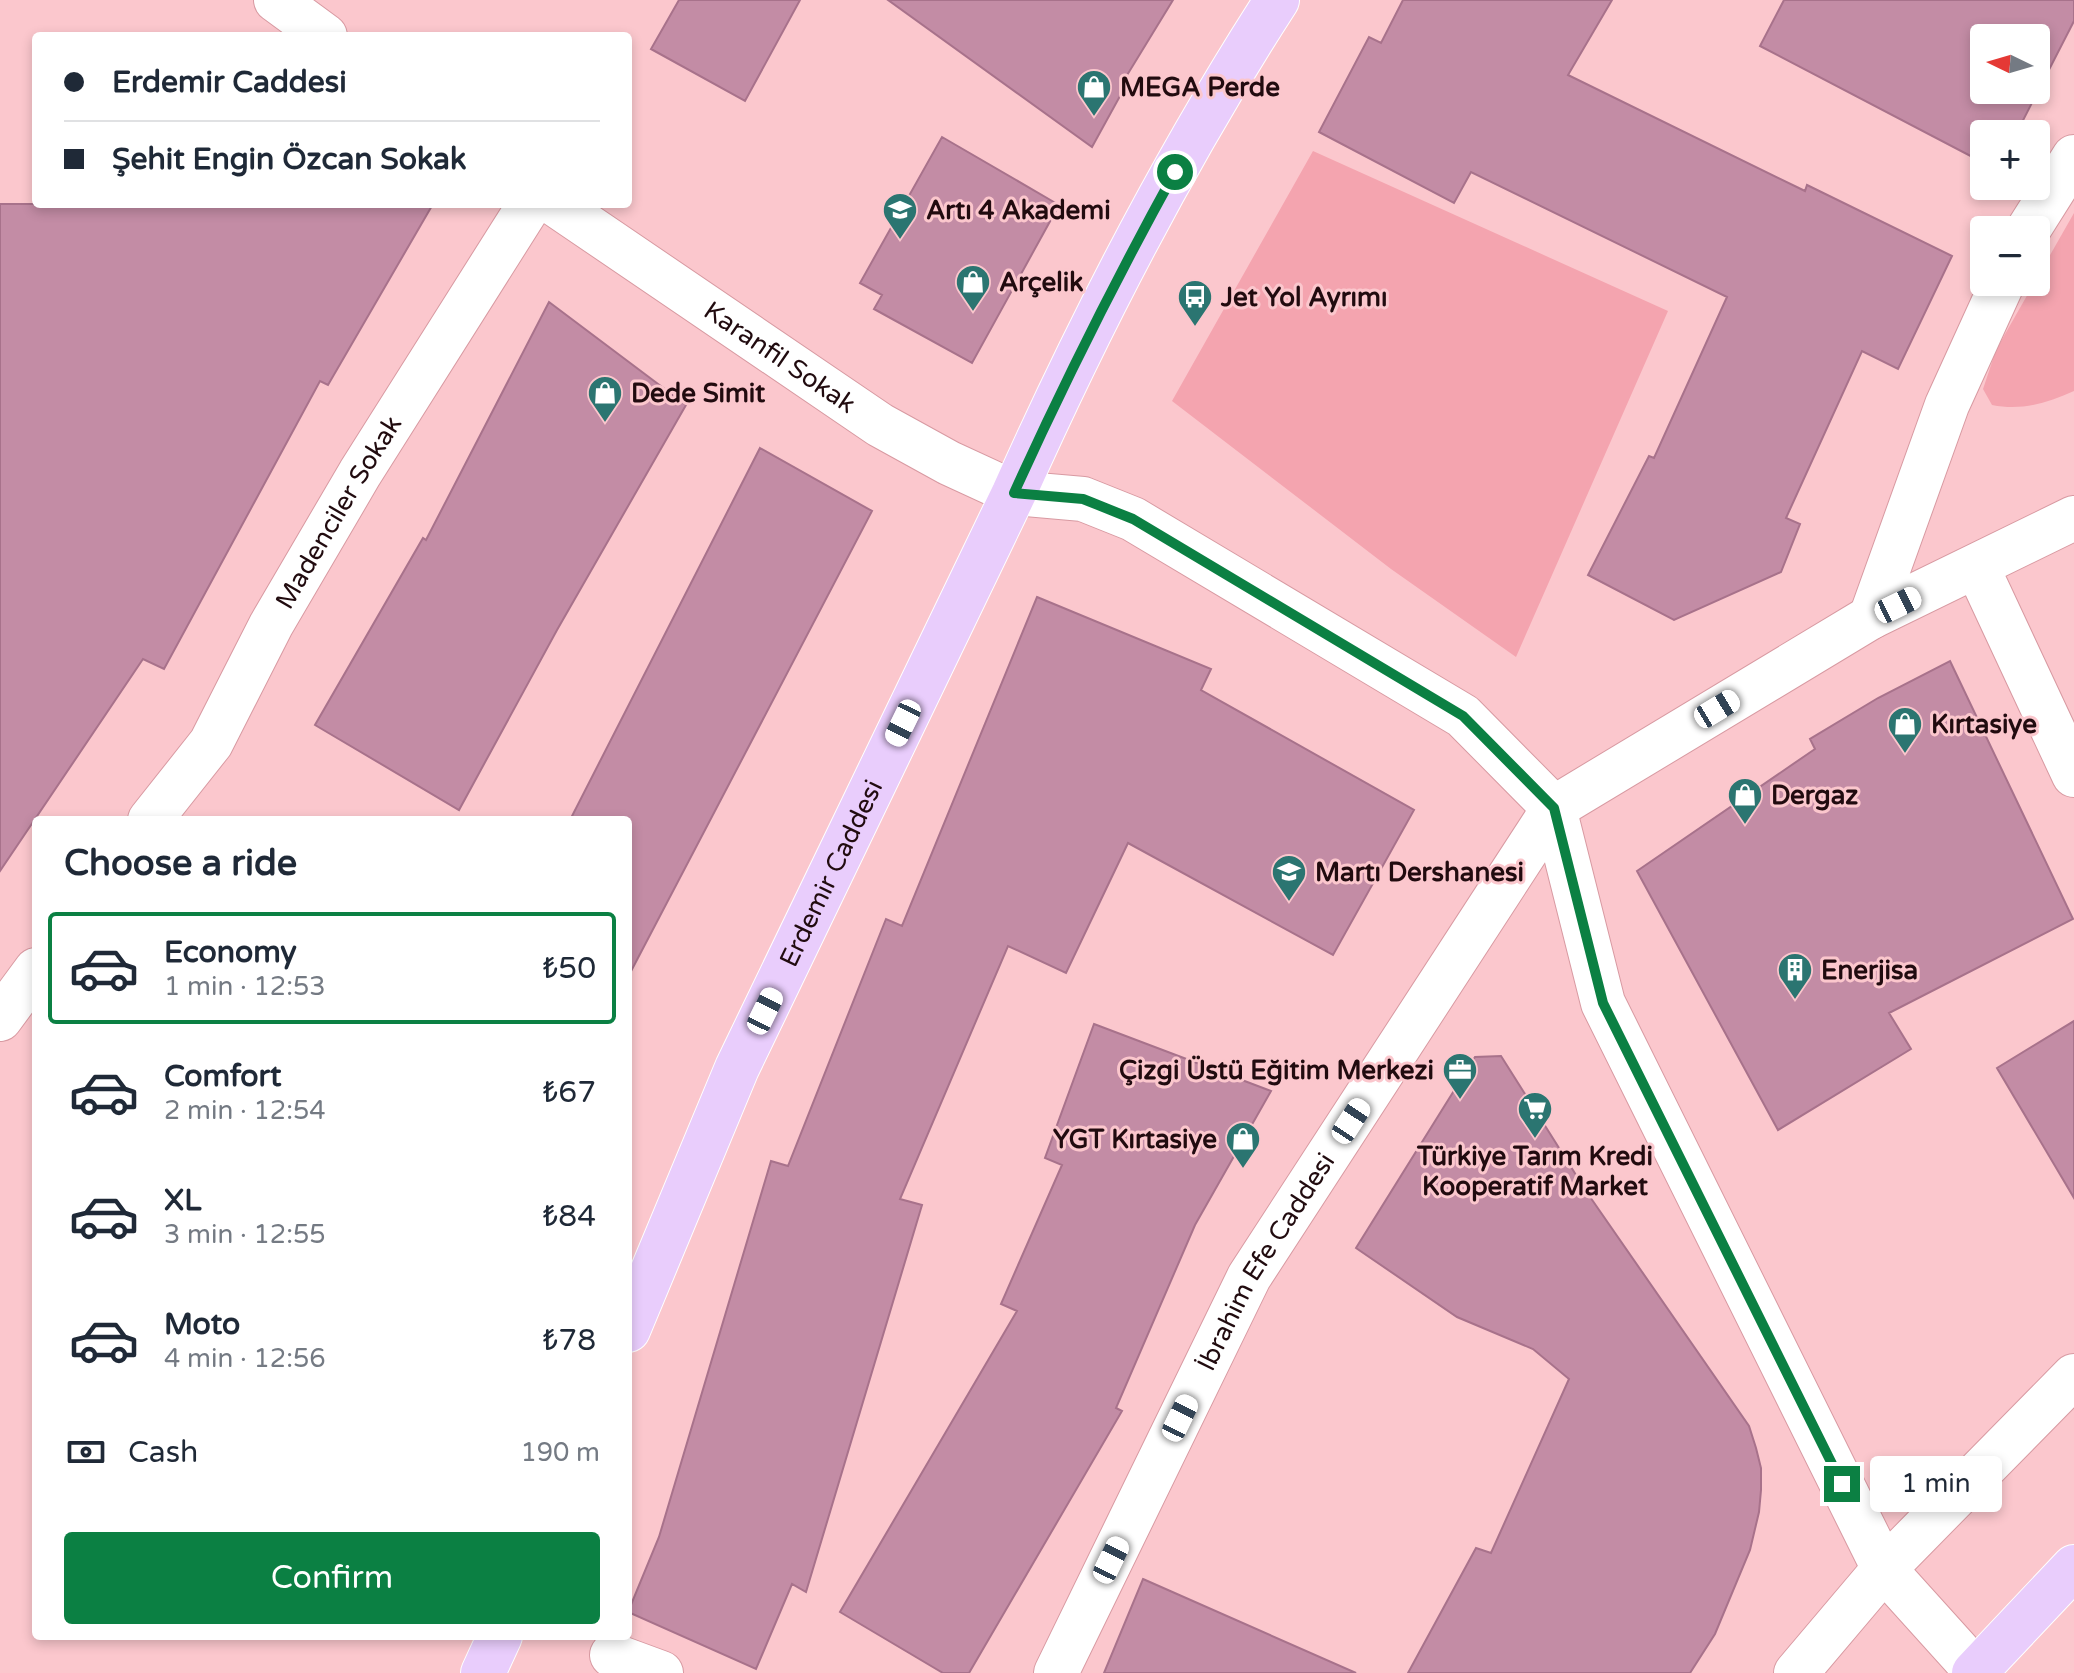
<!DOCTYPE html>
<meta charset="utf-8">
<style>
body{margin:0;font-family:"Varela Round",sans-serif;background:#f2f2f3;color:#1f2937;height:100vh;display:flex;flex-direction:column;font-size:30px;white-space:nowrap}
*{box-sizing:border-box;margin:0}
p{font-size:26px;color:#747a83}
.icon{flex:none;width:44px;height:44px;fill:none;stroke:currentColor;stroke-width:2;stroke-linecap:round;stroke-linejoin:round}
.map{position:relative;flex:1;overflow:hidden}
.details{position:absolute;left:32px;top:816px;width:600px;height:824px;display:flex;flex-direction:column;background:#fff;border-radius:8px;box-shadow:0 4px 12px #0003}
.details>*{flex:none}
.hud{position:absolute;left:32px;top:32px;width:600px;height:176px;border-radius:8px;box-shadow:0 4px 12px #0003;display:grid;align-content:center;height:176px;padding:0 32px;background:#fff}
.needle{width:52px;rotate:275deg}
.fabs{position:absolute;left:1970px;top:24px;display:grid;gap:16px}
.fabs a{display:grid;place-items:center;width:80px;height:80px;border-radius:8px;background:#fff;box-shadow:0 4px 12px #0003;font-size:40px}
.end{position:absolute;width:36px;height:36px;margin:-18px;border:10px solid #0b8043;background:#fff;box-shadow:0 0 0 4px #fff}
.from{border-radius:50%}
.bubble{position:absolute;height:56px;border-radius:8px;background:#fff;box-shadow:0 4px 12px #0003;font-size:26px;font-weight:600;line-height:56px;text-align:center}
.car{position:absolute;width:24px;height:48px;margin:-24px -12px;border-radius:10px;box-shadow:0 0 6px 2px #0007;background:linear-gradient(#fff 24%,#345 0 40%,#fff 0 76%,#345 0 86%,#fff 0)}
.hud b{display:flex;align-items:center;gap:28px;height:76px;font-size:30px}
.hud b+b{border-top:2px solid #e0e1e3}
.hud i{width:20px;height:20px;background:#1f2937}
ul{padding:0;list-style:none}
li{display:flex;align-items:center;gap:24px;height:112px;margin:0 16px 12px;padding:0 16px;border:4px solid transparent;border-radius:8px}
li div{flex:1}
li b{display:block;font-size:30px}
li em{font-style:normal;font-weight:600}
li.active{border-color:#0b8043}
li>.icon{width:72px;height:72px;stroke-width:1.5}
h2{padding:0 32px;font-size:36px;line-height:96px}
.pay{display:flex;align-items:center;gap:20px;height:88px;padding:0 32px;font-size:30px}
.pay p{margin-inline-start:auto}
.primary-button{display:flex;gap:16px;margin-top:auto;padding:16px 32px}
.primary-button a{flex:1;height:92px;border-radius:8px;background:#0b8043;color:#fff;font-size:32px;font-weight:600;line-height:92px;text-align:center}
.map>svg:first-child{display:block}
.green{fill:#f4a4af}
.building{fill:#c38ca5;stroke:#a8728b;stroke-width:2;fill-rule:evenodd}
.lines{fill:none;stroke-linecap:round;stroke-linejoin:round}
.minor-casing{stroke:#d89aa2;stroke-width:46}
.major-casing{stroke:#fff;stroke-width:46}
.minor{stroke:#fff;stroke-width:44}
.major{stroke:#e9cdfc;stroke-width:44}
.route{stroke:#0b8043;stroke-width:10}
.labels{text-anchor:middle;stroke-width:6;stroke-linejoin:round;paint-order:stroke}
.poi-label{font-size:26px;font-weight:bold;fill:#210b0f;stroke:#fbc7cd;text-anchor:start}
.street-label{font-size:26px;fill:#210b0f;stroke:#fbc7cd}
</style>
<div class="map">
<svg width="2074" height="1673" viewBox="0 0 2074 1673">
<rect width="100%" height="100%" fill="#fbc7cd"/>
<path class="green" d="M1313,151L1668,311L1516,657L1391,569L1172,401Z
M2074,213V391C2047,403 2022,411 1992,405L1983,389L1996,350Z"/>
<path class="building" d="M679,0H800L745,101L651,49Z
M888,0H1173L1121,85L1125,87L1092,147Z
M1403,0H1612L1568,75L1805,191L1807,185L1952,256L1898,369L1862,351L1786,518L1800,524L1781,572L1674,620L1588,575L1649,456L1654,458L1727,297L1471,172L1454,203L1319,132L1369,37L1381,43Z
M1784,0H2074V21L2016,134H1984V163L1760,46ZM1984,38H2036V90H1984Z
M942,137L1059,205L972,363L874,309L882,295L860,283Z
M0,204H433L328,385L320,381L164,669L143,659L0,871Z
M549,302L686,405L557,630L459,810L315,725L423,538L426,540Z
M760,448L872,511L628,977V820H570Z
M1037,597L1211,669L1201,690L1414,810L1333,955L1128,843L1066,973L1008,946L900,1199L922,1205L806,1592L792,1584L756,1669L628,1612L659,1537L771,1161L788,1166L886,919L902,926Z
M1950,661L2073,919L1889,1013L1911,1049L1778,1130L1637,871L1815,749L1810,739L1878,698Z
M2074,1021V1198L1997,1068Z
M1094,1024L1271,1091L1195,1225L1116,1408L1122,1411L969,1673H943L840,1612L1017,1311L1001,1304L1062,1165L1045,1158Z
M1501,1056L1588,1194L1749,1426L1756,1448L1761,1468V1490L1759,1512L1750,1550L1715,1634L1690,1673H1408L1476,1548L1491,1553L1569,1379L1533,1349L1457,1317L1356,1248L1475,1057Z
M1143,1579L1356,1673H1104Z"/>
<g class="lines">
<defs>
<g id="minor">
<path d="M276,0L325,36"/>
<path id="s1" d="M555,204L880,425L949,463L1014,493L1083,499L1133,519L1463,716L1554,808L1603,1003L1884,1569L1976,1671"/>
<path d="M2028,230L2074,157"/>
<path d="M1977,567L2074,775"/>
<path d="M1871,617L1947,405L2003,282"/>
<path id="s2" d="M150,820L211,743L271,625L360,473L530,204"/>
<path d="M0,1019L36,970"/>
<path d="M612,1655L661,1673"/>
<path id="s3" d="M1056,1673L1249,1277L1554,808L1871,617L2074,518"/>
<path d="M1796,1673L1884,1569L2074,1376"/>
</g>
<g id="major">
<path id="s4" d="M628,1330L737,1068L1014,493C1090,323 1176,156 1277,0"/>
<path d="M483,1673L500,1636"/>
<path d="M1974,1673L2074,1567"/>
</g>
</defs>
<use href="#minor" class="minor-casing"/>
<use href="#major" class="major-casing"/>
<use href="#minor" class="minor"/>
<use href="#major" class="major"/>
</g>
<g class="lines">
<path class="route" d="M1175,172C1117,277 1064,383 1014,493L1083,499L1133,519L1463,716L1554,808L1603,1003L1842,1484"/>
</g>
<defs>
<symbol id="shop-pin" viewBox="-11 -11 22 30"><path d="M0 17L-7.5 6A9.5 9.5 0 1 1 7.5 6Z" fill="#2b7571" stroke="#fbc7cd"/><path d="M-5-2.5h2.3a2.7 3.5 0 0 1 5.4 0H5L5.5 6h-11ZM-1.5-2.5h3a1.5 2.3 0 0 0-3 0Z" fill="#fff"/></symbol>
<symbol id="school-pin" viewBox="-11 -11 22 30"><path d="M0 17L-7.5 6A9.5 9.5 0 1 1 7.5 6Z" fill="#2b7571" stroke="#fbc7cd"/><path d="M0-5L7-2L0 1L-7-2ZM-4 1L0 2.5L4 1V4Q0 6-4 4Z" fill="#fff"/></symbol>
<symbol id="bus-pin" viewBox="-11 -11 22 30"><path d="M0 17L-7.5 6A9.5 9.5 0 1 1 7.5 6Z" fill="#2b7571" stroke="#fbc7cd"/><path d="M-5-6H5V4H4V6H2V4H-2V6H-4V4H-5ZM-3.5-4V0h7V-4ZM-3.5 1.2v1.5H-2V1.2ZM2 1.2v1.5H3.5V1.2Z" fill="#fff"/></symbol>
<symbol id="building-pin" viewBox="-11 -11 22 30"><path d="M0 17L-7.5 6A9.5 9.5 0 1 1 7.5 6Z" fill="#2b7571" stroke="#fbc7cd"/><path d="M-4-6H4V6H1V3H-1V6H-4ZM-2.5-4.3h1.7v1.8h-1.7ZM.8-4.3h1.7v1.8H.8ZM-2.5-1h1.7V.8h-1.7ZM.8-1h1.7V.8H.8Z" fill="#fff"/></symbol>
<symbol id="office-pin" viewBox="-11 -11 22 30"><path d="M0 17L-7.5 6A9.5 9.5 0 1 1 7.5 6Z" fill="#2b7571" stroke="#fbc7cd"/><path d="M-6-3h4V-5.5h4V-3h4V5H-6ZM-1-4.5V-3h2v-1.5ZM-6 0V1H6V0Z" fill="#fff"/></symbol>
<symbol id="supermarket-pin" viewBox="-11 -11 22 30"><path d="M0 17L-7.5 6A9.5 9.5 0 1 1 7.5 6Z" fill="#2b7571" stroke="#fbc7cd"/><path d="M-6-5.5h2.5l.6 2H6L4.5 2H-2.5L-4.4-4H-6ZM-1.5 3.2a1.3 1.3 0 1 0 .1 0ZM3 3.2a1.3 1.3 0 1 0 .1 0Z" fill="#fff"/></symbol>
</defs>
<g fill-rule="evenodd">
<use href="#shop-pin" x="1074" y="67" width="40" height="54"/>
<use href="#school-pin" x="880" y="190" width="40" height="54"/>
<use href="#shop-pin" x="953" y="262" width="40" height="54"/>
<use href="#bus-pin" x="1175" y="277" width="40" height="54"/>
<use href="#shop-pin" x="585" y="373" width="40" height="54"/>
<use href="#shop-pin" x="1885" y="704" width="40" height="54"/>
<use href="#shop-pin" x="1725" y="775" width="40" height="54"/>
<use href="#school-pin" x="1269" y="852" width="40" height="54"/>
<use href="#building-pin" x="1775" y="950" width="40" height="54"/>
<use href="#office-pin" x="1440" y="1050" width="40" height="54"/>
<use href="#supermarket-pin" x="1515" y="1089" width="40" height="54"/>
<use href="#shop-pin" x="1223" y="1119" width="40" height="54"/>
</g>
<g class="labels">
<g class="poi-label">
<text x="1120" y="96">MEGA Perde</text>
<text x="926" y="219">Artı 4 Akademi</text>
<text x="999" y="291">Arçelik</text>
<text x="1221" y="306">Jet Yol Ayrımı</text>
<text x="631" y="402">Dede Simit</text>
<text x="1931" y="733">Kırtasiye</text>
<text x="1771" y="804">Dergaz</text>
<text x="1315" y="881">Martı Dershanesi</text>
<text x="1821" y="979">Enerjisa</text>
<text x="1434" y="1079" text-anchor="end">Çizgi Üstü Eğitim Merkezi</text>
<text x="1217" y="1148" text-anchor="end">YGT Kırtasiye</text>
<text x="1535" y="1165" text-anchor="middle">Türkiye Tarım Kredi<tspan x="1535" dy="30">Kooperatif Market</tspan></text>
</g>
<g class="street-label">
<text dy="9" stroke="none"><textPath href="#s1" startOffset="272">Karanfil Sokak</textPath></text>
<text dy="9" stroke="none"><textPath href="#s2" startOffset="362">Madenciler Sokak</textPath></text>
<text dy="9" stroke="none"><textPath href="#s4" startOffset="500">Erdemir Caddesi</textPath></text>
<text dy="9" stroke="none"><textPath href="#s3" startOffset="462">İbrahim Efe Caddesi</textPath></text>
</g>
</g>
</svg>
<div class="fabs">
<a><svg class="needle" viewBox="-14 -14 28 28"><path d="M0-13l5 13h-10z" fill="#e53935"/><path d="M0 13l5-13h-10z" fill="#747a83"/></svg></a>
<a>+</a>
<a>−</a>
</div>
<i class="end from" style="left:1175px;top:172px"></i>
<i class="end" style="left:1842px;top:1484px"></i>
<div class="bubble" style="left:1870px;top:1456px;width:132px">1 min</div>
<i class="car" style="left:1898px;top:605px;rotate:64deg"></i>
<i class="car" style="left:1717px;top:709px;rotate:59deg"></i>
<i class="car" style="left:903px;top:723px;rotate:206deg"></i>
<i class="car" style="left:765px;top:1011px;rotate:26deg"></i>
<i class="car" style="left:1351px;top:1121px;rotate:33deg"></i>
<i class="car" style="left:1180px;top:1418px;rotate:26deg"></i>
<i class="car" style="left:1111px;top:1560px;rotate:26deg"></i>
<div class="hud">
<b><i class="from"></i>Erdemir Caddesi</b>
<b><i></i>Şehit Engin Özcan Sokak</b>
</div>
<section class="details">
<h2>Choose a ride</h2>
<ul>
<li class="active"><svg class="icon" aria-label="car" viewBox="0 0 24 24"><path d="M5 17H2v-5l4-1 3-4h7l3 4 3 1v5h-3M9 17h6M6 11h13"/><circle cx="7" cy="17" r="2"/><circle cx="17" cy="17" r="2"/></svg><div><b>Economy</b><p>1 min · 12:53</p></div><em>₺50</em></li>
<li><svg class="icon" aria-label="car" viewBox="0 0 24 24"><path d="M5 17H2v-5l4-1 3-4h7l3 4 3 1v5h-3M9 17h6M6 11h13"/><circle cx="7" cy="17" r="2"/><circle cx="17" cy="17" r="2"/></svg><div><b>Comfort</b><p>2 min · 12:54</p></div><em>₺67</em></li>
<li><svg class="icon" aria-label="car" viewBox="0 0 24 24"><path d="M5 17H2v-5l4-1 3-4h7l3 4 3 1v5h-3M9 17h6M6 11h13"/><circle cx="7" cy="17" r="2"/><circle cx="17" cy="17" r="2"/></svg><div><b>XL</b><p>3 min · 12:55</p></div><em>₺84</em></li>
<li><svg class="icon" aria-label="car" viewBox="0 0 24 24"><path d="M5 17H2v-5l4-1 3-4h7l3 4 3 1v5h-3M9 17h6M6 11h13"/><circle cx="7" cy="17" r="2"/><circle cx="17" cy="17" r="2"/></svg><div><b>Moto</b><p>4 min · 12:56</p></div><em>₺78</em></li>
</ul>
<div class="pay"><svg class="icon" aria-label="cash" viewBox="0 0 24 24"><path d="M3 7h18v10H3z"/><circle cx="12" cy="12" r="2"/></svg>Cash<p>190 m</p></div>
<div class="primary-button"><a>Confirm</a></div>
</section>
</div>
